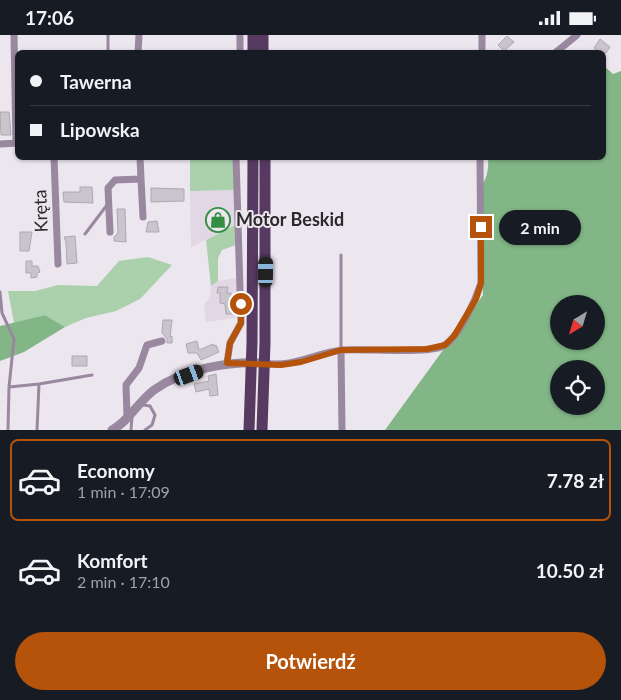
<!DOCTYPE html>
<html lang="pl">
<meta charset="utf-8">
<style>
body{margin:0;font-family:Lato,sans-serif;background:#20242c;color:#f1f3f6;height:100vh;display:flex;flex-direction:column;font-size:19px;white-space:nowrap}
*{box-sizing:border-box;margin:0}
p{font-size:16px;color:#9ea1a6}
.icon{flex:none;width:28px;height:28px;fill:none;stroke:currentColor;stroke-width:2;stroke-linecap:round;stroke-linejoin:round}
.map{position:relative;height:395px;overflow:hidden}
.drawer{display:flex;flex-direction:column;background:#171b24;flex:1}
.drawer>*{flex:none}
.guide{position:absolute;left:15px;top:15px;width:591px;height:110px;border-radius:8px;box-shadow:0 1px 4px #0004;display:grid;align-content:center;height:110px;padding:0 15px;background:#171b24}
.needle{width:32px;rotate:218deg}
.fabs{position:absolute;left:550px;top:260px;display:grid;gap:10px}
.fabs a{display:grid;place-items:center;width:55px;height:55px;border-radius:50%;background:#171b24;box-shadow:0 1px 4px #0004;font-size:25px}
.end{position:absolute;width:22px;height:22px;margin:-11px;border:6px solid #b45309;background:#fff;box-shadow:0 0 0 2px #fff}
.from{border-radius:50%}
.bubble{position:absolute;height:35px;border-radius:18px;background:#171b24;box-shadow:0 1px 4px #0004;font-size:16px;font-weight:700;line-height:35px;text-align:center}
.car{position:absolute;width:15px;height:30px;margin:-15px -8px;border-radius:6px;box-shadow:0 0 4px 1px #0007;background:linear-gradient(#222 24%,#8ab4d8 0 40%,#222 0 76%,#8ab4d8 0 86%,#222 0)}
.guide b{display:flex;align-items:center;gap:18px;height:48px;font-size:19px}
.guide b+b{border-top:1px solid #363941}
.guide i{width:12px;height:12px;background:#f1f3f6}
ul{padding:9px 0 0;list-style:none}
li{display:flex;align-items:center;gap:15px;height:82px;margin:0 10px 8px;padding:0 5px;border:2px solid transparent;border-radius:8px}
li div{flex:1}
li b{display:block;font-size:19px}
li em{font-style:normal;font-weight:700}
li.active{border-color:#b45309}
li>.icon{width:45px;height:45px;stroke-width:1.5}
.button{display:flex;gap:10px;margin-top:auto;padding:10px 15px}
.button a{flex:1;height:58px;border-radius:30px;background:#b45309;color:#fff;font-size:20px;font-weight:700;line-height:58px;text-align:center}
.status{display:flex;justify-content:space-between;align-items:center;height:35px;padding:0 25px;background:#171b24;direction:ltr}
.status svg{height:14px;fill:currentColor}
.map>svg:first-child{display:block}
.built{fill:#e2d7e5}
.green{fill:#aad1ac}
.forest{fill:#82b686;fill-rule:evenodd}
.building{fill:#cac4cc;stroke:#aea8b0}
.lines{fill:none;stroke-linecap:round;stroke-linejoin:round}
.service{stroke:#99889f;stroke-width:3}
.minor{stroke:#99889f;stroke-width:7}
.tertiary{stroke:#99889f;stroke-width:9}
.primary{stroke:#573a61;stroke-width:11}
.route{stroke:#b45309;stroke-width:6}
.labels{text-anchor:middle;stroke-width:4;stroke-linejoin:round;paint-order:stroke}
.street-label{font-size:18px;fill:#2b292c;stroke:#ece6ee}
.poi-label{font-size:18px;font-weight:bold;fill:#2b292c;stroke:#ece6ee;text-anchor:start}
</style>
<div class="status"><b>17:06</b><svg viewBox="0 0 49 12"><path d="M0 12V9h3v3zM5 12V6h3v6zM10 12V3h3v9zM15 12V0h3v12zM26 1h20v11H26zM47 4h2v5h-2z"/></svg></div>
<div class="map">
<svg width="621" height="395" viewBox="0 0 621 395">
<rect width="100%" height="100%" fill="#ece6ee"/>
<path class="built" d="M234,155L235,190L191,212L190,156Z
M237,243L236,283L206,287L204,269L210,263L211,251L218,246Z"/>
<path class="green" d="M190,123H233L234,155L190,156Z
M235,190L236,210L222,215L218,223V246L211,251L206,205Z
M148,222L172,230L140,264L116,276L86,283L65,292L45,280L14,288L8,256H35L58,250L97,251L119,226Z"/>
<path class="forest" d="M604,31L613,39L621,36V395H385L483,260L477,157C486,146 489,137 488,123L604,122ZM559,269H596V306H559ZM559,334H596V371H559Z
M45,280L65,292L24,317L0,326V291Z"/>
<path class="building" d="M507,1L514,7L504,16L498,10Z
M600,4L610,12L606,18H600L594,13Z
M0,77H9L11,100H1Z
M80,152H92L93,168L64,167L63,157H80Z
M151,153L184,154V166L151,167Z
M117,174H125L126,207L114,206V202L118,198Z
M219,175L227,181L220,193L213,192L208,179Z
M157,186L159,197H146L148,187Z
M20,197H32L29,216H20Z
M75,201L77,228L67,229L66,207L64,202Z
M26,226H32V231H38L40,237L37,238V242L31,243V238H26Z
M218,252H228L227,258H231V269H235V279H226L225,269L220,268V258H217Z
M163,285H172L170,302L172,301V308H167V304L162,298Z
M197,306L199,315L213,309L214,311L216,310L219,317L201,325L197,318H188L186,309Z
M72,321H87V331H72Z
M216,339L218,360L210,361L209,354L196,357L194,349L209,346L208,341Z"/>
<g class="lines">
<path class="service" d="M108,0V18
M85,199L107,170
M0,257L2,278L14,304L9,352
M341,315V220
M39,349L92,340
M143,370L150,371L155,380L152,390L145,395
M8,395L9,352L39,349L37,395
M131,395L132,382"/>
<path class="minor" d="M14,0L16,108
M138,18L139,0
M240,18V0
M482,18V0
M555,18L577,0
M0,109L18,108
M54,122L58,229
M141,144L143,182
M110,197L108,153L115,145L141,144L140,122
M341,315L342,395
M227,328L230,308L241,288L236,122
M264,328C293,333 315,318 342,315C364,313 430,320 445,310C460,300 475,266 481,248L480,122
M127,382L126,350L139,333L147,310L162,306"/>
<path class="tertiary" d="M112,395C129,386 138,367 154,355C183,334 229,326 264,328"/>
<path class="primary" d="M263,0V18
M253,18V0
M249,395L252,308L253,122
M262,395L265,308V122"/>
</g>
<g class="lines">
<path class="route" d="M241,269V288L230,308L227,328L281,330L301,327L341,315L427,314L445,310L454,301L476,264L481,248V192"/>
</g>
<defs>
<symbol id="shop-ring" viewBox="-11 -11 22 22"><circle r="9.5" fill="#ece6ee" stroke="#328f41" stroke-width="1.5"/><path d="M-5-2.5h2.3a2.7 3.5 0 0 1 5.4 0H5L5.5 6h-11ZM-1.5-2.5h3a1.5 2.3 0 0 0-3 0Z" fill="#328f41"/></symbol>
</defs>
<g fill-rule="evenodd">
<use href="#shop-ring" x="204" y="171" width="28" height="28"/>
</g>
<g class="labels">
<g class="street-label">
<text transform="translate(41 176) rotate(-92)" y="6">Kręta</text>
</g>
<g class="poi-label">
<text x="236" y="191">Motor Beskid</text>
</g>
</g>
</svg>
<div class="fabs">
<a><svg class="needle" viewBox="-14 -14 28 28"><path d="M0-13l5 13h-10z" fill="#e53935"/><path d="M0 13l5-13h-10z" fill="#9ea1a6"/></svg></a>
<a><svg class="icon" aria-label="locate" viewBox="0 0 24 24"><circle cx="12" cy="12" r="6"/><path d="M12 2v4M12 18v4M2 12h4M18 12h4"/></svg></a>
</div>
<i class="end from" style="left:241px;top:269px"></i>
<i class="end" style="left:481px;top:192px"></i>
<div class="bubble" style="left:499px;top:175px;width:82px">2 min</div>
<i class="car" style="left:266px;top:237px;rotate:1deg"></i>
<i class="car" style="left:189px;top:340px;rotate:70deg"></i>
<div class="guide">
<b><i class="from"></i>Tawerna</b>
<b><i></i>Lipowska</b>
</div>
</div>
<section class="drawer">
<ul>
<li class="active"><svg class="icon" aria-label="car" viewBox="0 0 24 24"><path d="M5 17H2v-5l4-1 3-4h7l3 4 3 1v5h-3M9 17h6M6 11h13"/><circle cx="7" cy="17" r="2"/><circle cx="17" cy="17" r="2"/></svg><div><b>Economy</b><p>1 min · 17:09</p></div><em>7.78 zł</em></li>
<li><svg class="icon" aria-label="car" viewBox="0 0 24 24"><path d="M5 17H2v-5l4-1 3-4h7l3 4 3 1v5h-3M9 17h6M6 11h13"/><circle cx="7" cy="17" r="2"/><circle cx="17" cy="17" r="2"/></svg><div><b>Komfort</b><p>2 min · 17:10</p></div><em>10.50 zł</em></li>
</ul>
<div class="button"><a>Potwierdź</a></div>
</section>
